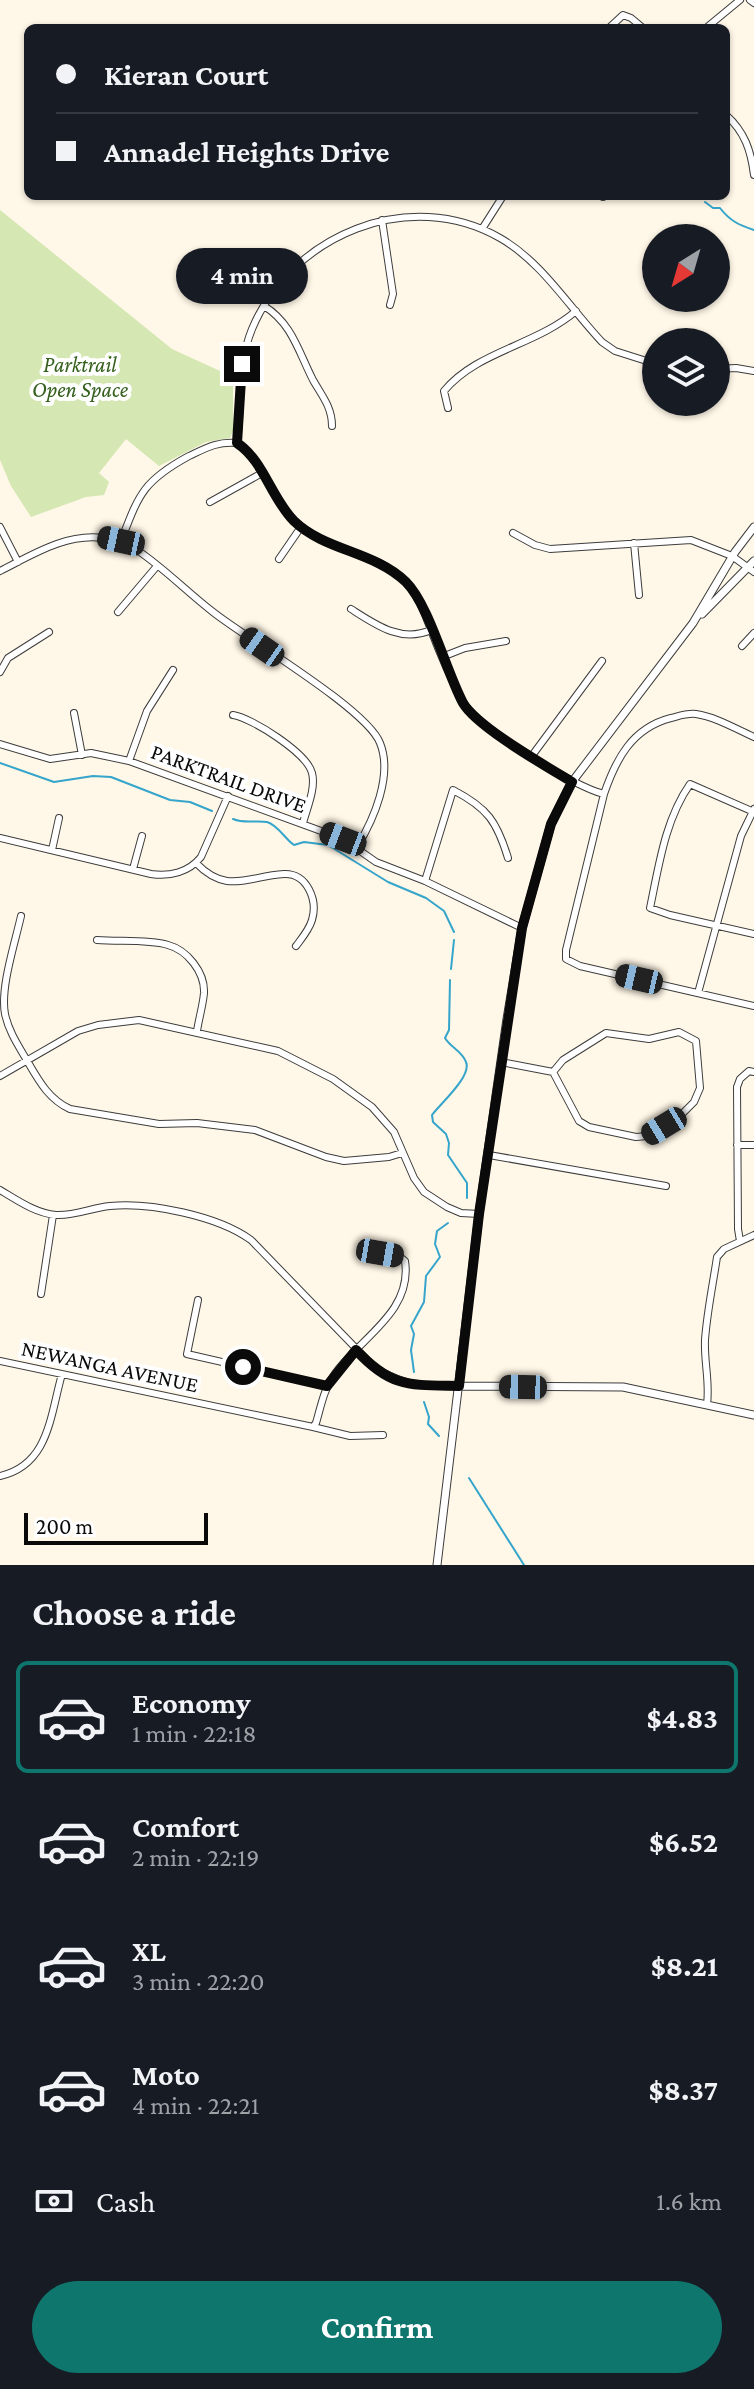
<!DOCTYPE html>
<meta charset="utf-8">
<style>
body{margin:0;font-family:"Crimson Pro",serif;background:#242831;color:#f1f3f6;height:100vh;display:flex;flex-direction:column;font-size:30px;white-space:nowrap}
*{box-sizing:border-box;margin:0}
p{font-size:26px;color:#9ea1a6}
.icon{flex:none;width:44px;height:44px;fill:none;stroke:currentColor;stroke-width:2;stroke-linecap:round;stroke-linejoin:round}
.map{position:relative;height:1565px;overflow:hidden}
.drawer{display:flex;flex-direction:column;background:#171b24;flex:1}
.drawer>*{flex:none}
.guide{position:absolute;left:24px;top:24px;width:706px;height:176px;border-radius:12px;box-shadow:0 2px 6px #0004;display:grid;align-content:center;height:176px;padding:0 32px;background:#171b24}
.needle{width:52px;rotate:217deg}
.controls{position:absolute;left:642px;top:224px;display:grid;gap:16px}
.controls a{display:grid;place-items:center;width:88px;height:88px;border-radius:50%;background:#171b24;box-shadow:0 2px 6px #0004;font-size:40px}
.scale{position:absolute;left:24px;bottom:20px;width:184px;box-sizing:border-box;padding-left:8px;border:4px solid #0a0a0a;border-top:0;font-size:22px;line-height:28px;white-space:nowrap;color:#0a0a0a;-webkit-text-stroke:6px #fff;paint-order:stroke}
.end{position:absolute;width:36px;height:36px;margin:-18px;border:10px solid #0a0a0a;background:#fff;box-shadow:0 0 0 4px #fff}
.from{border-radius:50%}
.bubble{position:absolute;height:56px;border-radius:28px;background:#171b24;box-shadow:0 2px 6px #0004;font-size:26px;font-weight:700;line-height:56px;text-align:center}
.car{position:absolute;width:24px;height:48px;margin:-24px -12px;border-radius:10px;box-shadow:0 0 6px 2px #0007;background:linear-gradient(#222 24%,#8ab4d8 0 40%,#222 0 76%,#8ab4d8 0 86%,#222 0)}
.guide b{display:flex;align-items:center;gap:28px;height:76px;font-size:30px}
.guide b+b{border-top:2px solid #363941}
.guide i{width:20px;height:20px;background:#f1f3f6}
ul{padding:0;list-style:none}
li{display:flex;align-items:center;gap:24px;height:112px;margin:0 16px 12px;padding:0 16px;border:4px solid transparent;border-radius:12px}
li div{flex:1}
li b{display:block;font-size:30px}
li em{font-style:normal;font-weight:700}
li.current{border-color:#0f766e}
li>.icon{width:72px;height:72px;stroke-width:1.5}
h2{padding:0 32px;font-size:36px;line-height:96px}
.pay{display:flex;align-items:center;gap:20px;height:88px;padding:0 32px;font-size:30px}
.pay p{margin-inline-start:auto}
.button{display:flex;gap:16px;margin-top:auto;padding:16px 32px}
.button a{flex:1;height:92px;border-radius:48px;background:#0f766e;color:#fff;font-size:32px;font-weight:700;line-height:92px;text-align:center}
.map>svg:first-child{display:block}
.green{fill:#d5e7b2}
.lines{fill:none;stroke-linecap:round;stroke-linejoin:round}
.stream{stroke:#35a5cb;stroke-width:2}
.minor-casing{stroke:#3d3d3d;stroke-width:8}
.tertiary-casing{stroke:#3d3d3d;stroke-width:9}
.minor{stroke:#fff;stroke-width:6}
.tertiary{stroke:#fff;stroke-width:7}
.route{stroke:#0a0a0a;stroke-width:10}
.labels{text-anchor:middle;stroke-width:8;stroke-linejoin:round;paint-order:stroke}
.park-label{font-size:22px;font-style:italic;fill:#345f1c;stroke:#fff}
.street-label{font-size:22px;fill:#0a0a0a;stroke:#fff}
</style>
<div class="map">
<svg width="754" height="1565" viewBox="0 0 754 1565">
<rect width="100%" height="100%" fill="#fff7e7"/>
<path class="green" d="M0,210L172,349L233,377V431L230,438L206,442L159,466L126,439L99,473L109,482L104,495L86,497L31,517L11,486L0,460Z"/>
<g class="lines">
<path class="stream" d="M705,202L713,208H720C730,221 739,225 754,230
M0,763L54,782L93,776L111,777L170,800L190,802L212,811
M233,819C245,824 255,820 267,822C278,825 285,839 294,845L304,842L328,845L388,882L426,898L444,911L454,932
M451,969L454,940
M450,980L449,1030L445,1038C451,1048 462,1051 466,1062C472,1076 441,1103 432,1115L433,1122L446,1134L449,1143L448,1155L467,1183V1198
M414,1372L411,1350L414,1334L411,1326L424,1302L426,1276L440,1257L435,1244L437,1231L448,1223
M424,1402L429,1417L428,1424L439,1436
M469,1478L524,1565"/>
<defs>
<path id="minor" d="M750,0L754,3
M609,28L623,15L631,18L643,28
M706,28L740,0
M726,115C745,132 751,151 754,175
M603,196V197
M382,220L393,294L390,305
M482,229L503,196
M264,306C292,323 299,353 313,380C322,396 332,407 332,426
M716,369L736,368L754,371
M448,408L444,391C477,351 535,346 576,311
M237,443C242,406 237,365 252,329C291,235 409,186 500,238C542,262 569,307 602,342L615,351L656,364
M210,502L262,473
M0,527L18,562
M513,533L535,545L550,549L691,540L732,556L754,572
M121,541C139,494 143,481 189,456C206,448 218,441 237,443C266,462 272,502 298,525C331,553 381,551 409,586C420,599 425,615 431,630C440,654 451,679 463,702C478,728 574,787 604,794
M634,543L639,595
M279,559L301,527
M0,571C32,555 66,533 103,538C115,539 127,543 137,550C164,568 187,592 213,612C247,639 367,709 380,743C393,775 374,819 357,847
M351,609C376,625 401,643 431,630
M118,612L157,566
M742,646L754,633
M442,657L465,648L506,641
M0,672L8,658L49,632
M74,713L82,755
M233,715C252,718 307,753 312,773C316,788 307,808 303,823
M754,737C736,729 716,717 696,714C687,713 679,716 671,718C632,728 616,759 604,794L566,950V959L580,966L754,1006
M0,744L50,759L91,753L129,761L343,839L376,862L425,881L522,928
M531,757L602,661
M129,761L147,711L173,670
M754,812L690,784C665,820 659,865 650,908L670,915L754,934
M0,838L151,874C170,877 189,872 201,857L228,796
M52,850L59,818
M196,863C227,895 248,876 284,874C307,873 318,900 312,920C309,930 302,938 296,946
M133,869L142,836
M425,881L453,790C488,808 497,822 508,858
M21,916C15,943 0,988 5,1014C9,1033 20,1048 29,1064C40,1083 50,1100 70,1109L159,1124L197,1123L255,1130L326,1157L344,1161L389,1157L402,1153
M97,940C119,942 147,939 168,945C187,950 205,972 204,993C203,1005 199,1018 197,1031
M698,993L741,836L754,809
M679,1032L696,1041L700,1088L694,1102L680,1116L647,1136L636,1137L589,1127L579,1121L553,1072L563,1060L606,1033L649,1039Z
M501,1062L553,1072
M0,1076L78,1031L98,1025L139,1020L278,1051L333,1079L372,1107L394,1132L414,1178L424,1192L447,1207L461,1213L479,1214
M737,1145H754
M489,1155L666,1186
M0,1190C17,1200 35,1213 56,1215C75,1216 91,1208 110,1206C150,1202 218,1216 251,1240L376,1369C413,1388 419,1385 459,1386
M740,1241L738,1229L737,1087L740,1079L749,1071L754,1072
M41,1294L53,1215
M198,1300L187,1354L327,1386
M0,1361L313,1427L316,1423C321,1406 324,1389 334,1375C358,1339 413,1313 405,1261L399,1256L361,1249
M707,1404C710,1383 704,1362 705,1340C707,1312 713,1284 717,1257L724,1249L754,1235
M313,1427L350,1436L383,1435
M0,1476C49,1465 50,1416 62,1374"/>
<path id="tertiary" d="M702,614L754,561
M459,1386L623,1387L754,1415
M437,1565L479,1214L507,1019L522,928L551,824L572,782L693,623L735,552L754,527"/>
</defs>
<use href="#minor" class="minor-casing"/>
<use href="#tertiary" class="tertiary-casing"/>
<use href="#minor" class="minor"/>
<use href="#tertiary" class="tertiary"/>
</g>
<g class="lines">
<path class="route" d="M242,364L237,443C264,461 271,498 294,521C325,551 374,551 406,582C429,605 446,671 463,703C477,727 546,766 572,782L551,824L522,928L479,1214L459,1386C410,1385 391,1388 356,1350L327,1386L243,1367"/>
</g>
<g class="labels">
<g class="park-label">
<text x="80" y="372">Parktrail<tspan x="80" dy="25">Open Space</tspan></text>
</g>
<g class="street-label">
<text transform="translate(229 778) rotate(20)" y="8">PARKTRAIL DRIVE</text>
<text transform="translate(110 1366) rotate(12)" y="8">NEWANGA AVENUE</text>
</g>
</g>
</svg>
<div class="controls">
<a><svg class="needle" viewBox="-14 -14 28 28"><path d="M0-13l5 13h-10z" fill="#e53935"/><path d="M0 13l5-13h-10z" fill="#9ea1a6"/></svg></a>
<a><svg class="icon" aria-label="layers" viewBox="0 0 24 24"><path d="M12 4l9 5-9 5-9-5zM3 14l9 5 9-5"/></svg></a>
</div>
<div class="scale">200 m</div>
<i class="end from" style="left:243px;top:1367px"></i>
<i class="end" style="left:242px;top:364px"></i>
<div class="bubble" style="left:176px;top:248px;width:132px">4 min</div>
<i class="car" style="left:121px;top:541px;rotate:282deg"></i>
<i class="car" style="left:262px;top:647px;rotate:305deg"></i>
<i class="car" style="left:343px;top:839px;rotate:291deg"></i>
<i class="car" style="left:639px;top:979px;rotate:283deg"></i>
<i class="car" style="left:664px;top:1126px;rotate:239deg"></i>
<i class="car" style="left:380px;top:1253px;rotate:100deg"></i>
<i class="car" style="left:523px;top:1387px;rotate:271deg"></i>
<div class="guide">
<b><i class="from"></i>Kieran Court</b>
<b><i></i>Annadel Heights Drive</b>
</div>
</div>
<section class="drawer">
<h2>Choose a ride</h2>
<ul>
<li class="current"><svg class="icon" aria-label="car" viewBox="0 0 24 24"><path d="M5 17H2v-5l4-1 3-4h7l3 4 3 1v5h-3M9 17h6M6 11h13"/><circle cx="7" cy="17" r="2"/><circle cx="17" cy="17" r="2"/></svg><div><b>Economy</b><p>1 min · 22:18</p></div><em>$4.83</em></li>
<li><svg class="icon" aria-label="car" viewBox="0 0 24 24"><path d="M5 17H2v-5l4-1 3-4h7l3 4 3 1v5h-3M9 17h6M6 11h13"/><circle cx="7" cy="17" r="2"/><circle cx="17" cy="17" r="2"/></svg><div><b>Comfort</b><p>2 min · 22:19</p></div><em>$6.52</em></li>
<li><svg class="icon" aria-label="car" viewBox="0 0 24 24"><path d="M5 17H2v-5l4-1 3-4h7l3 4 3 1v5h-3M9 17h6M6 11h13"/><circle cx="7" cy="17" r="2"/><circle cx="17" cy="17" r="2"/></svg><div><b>XL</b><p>3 min · 22:20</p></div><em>$8.21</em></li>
<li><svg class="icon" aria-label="car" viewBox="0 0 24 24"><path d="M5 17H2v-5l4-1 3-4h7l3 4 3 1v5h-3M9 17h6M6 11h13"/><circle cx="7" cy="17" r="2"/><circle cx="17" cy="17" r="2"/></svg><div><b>Moto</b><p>4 min · 22:21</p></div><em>$8.37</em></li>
</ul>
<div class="pay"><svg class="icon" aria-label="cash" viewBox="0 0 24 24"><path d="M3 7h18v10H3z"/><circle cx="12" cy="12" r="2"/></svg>Cash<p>1.6 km</p></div>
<div class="button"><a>Confirm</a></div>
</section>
